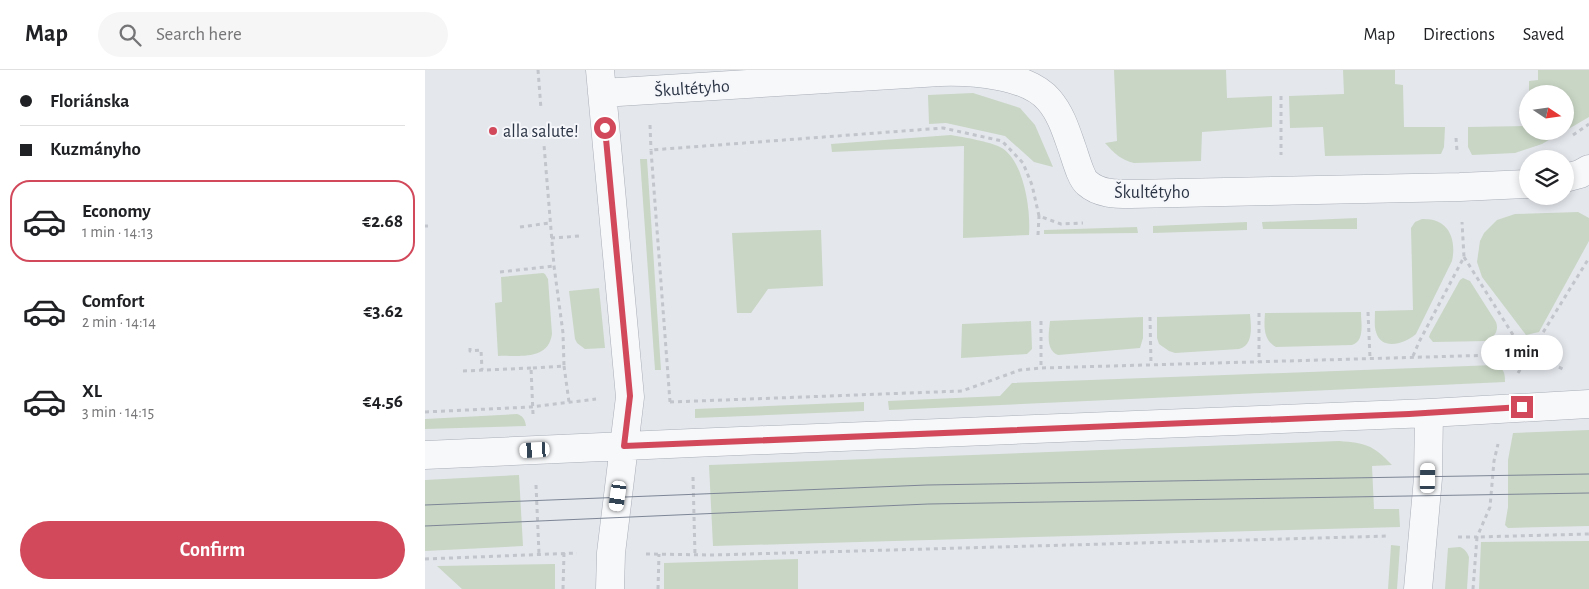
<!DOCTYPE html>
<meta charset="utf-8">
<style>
body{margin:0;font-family:"Alegreya Sans",sans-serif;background:#f6f6f6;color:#202124;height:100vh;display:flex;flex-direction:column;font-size:19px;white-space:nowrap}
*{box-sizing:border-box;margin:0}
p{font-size:16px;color:#757577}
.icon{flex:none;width:28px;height:28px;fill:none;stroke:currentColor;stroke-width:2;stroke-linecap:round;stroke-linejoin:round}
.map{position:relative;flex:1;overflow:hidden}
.details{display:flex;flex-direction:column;background:#fff;width:425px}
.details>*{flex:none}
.hud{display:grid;align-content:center;height:110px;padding:0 20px;background:#fff}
.needle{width:32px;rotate:103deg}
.fabs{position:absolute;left:1094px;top:15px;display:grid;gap:10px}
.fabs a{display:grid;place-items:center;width:55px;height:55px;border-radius:50%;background:#fff;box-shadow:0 2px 8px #0003;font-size:25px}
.end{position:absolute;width:22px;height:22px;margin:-11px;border:6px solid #d1495b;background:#fff;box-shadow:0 0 0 2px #fff}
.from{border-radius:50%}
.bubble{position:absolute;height:35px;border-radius:18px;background:#fff;box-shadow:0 2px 8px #0003;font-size:16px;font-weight:700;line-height:35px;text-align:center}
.car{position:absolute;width:15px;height:30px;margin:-15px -8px;border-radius:6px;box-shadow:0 0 4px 1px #0007;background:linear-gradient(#fff 24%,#345 0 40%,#fff 0 76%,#345 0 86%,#fff 0)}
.hud b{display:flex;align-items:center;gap:18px;height:48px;font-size:19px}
.hud b+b{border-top:1px solid #e0e0e0}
.hud i{width:12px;height:12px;background:#202124}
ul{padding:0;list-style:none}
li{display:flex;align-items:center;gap:15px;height:82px;margin:0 10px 8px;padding:0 10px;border:2px solid transparent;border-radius:20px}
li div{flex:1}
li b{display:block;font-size:19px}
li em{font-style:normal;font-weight:700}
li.selected{border-color:#d1495b}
li>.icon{width:45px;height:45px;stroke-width:1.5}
.cta{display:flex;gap:10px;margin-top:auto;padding:10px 20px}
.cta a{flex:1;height:58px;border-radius:30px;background:#d1495b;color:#fff;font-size:20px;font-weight:700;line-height:58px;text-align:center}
header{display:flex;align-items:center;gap:30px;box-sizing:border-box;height:70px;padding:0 25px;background:#fff;border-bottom:1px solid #e0e0e0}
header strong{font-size:24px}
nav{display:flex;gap:28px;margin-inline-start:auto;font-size:18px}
.search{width:350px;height:45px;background:#f6f6f6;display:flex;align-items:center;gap:12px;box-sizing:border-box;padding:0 18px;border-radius:28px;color:#757577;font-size:19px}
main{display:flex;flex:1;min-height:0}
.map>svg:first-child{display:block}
.green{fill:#c9d6c5}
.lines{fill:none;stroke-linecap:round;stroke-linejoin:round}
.minor-casing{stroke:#a9aeb7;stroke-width:29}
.path{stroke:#c2c5cb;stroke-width:3;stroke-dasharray:4 4;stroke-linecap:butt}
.minor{stroke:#f7f8fa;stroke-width:28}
.tram{stroke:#7d8696;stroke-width:1}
.route{stroke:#d1495b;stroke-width:6}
.poi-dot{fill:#d1495b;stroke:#f4f6f9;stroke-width:2}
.labels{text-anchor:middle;stroke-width:4;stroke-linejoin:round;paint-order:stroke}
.street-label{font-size:18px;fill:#2b3445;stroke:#f4f6f9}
.poi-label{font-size:18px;fill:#2b3445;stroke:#f4f6f9;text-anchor:start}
</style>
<header>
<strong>Map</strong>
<div class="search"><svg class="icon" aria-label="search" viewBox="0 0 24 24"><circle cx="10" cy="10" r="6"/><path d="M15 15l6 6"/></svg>Search here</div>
<nav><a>Map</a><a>Directions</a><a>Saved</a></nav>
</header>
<main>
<section class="details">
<div class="hud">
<b><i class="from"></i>Floriánska</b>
<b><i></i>Kuzmányho</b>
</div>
<ul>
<li class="selected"><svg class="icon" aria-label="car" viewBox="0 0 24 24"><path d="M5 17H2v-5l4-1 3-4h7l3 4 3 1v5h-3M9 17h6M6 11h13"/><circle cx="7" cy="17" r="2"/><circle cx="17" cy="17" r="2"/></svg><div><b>Economy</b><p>1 min · 14:13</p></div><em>€2.68</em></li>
<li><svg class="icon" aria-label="car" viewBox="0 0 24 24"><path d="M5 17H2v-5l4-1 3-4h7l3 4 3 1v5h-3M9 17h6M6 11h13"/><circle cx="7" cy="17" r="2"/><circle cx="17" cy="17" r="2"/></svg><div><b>Comfort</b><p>2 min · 14:14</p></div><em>€3.62</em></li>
<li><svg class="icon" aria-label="car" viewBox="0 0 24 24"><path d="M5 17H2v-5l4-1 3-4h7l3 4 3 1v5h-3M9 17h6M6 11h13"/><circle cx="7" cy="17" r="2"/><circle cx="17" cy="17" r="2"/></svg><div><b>XL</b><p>3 min · 14:15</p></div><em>€4.56</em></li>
</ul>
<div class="cta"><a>Confirm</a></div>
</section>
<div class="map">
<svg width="1164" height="519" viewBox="0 0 1164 519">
<rect width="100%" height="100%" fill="#e4e7ec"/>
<path class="green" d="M689,0H801L802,28L847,26V57L777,62L776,91L709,93C696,90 689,83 680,73L692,71Z
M918,0H970V14L978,15L979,57H1020L1019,77L1016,84L900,86L898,57L865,58L864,26L919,24Z
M1113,0H1164V47L1140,61V24H1104V11L1113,10Z
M548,23L595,38L610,55L628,97L609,92L580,66L521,53L504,54L503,25Z
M1102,56V61H1139L1117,74L1090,83L1047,85L1043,77V57Z
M526,65C538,67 566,72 575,77C599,89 606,141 604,165L538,168L539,76L407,82L406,74Z
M215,89H222L236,300H230Z
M1153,142L1164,148V171L1114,262L1101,265L1057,207L1052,192L1055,171L1059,163L1072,150L1090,144Z
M932,148V159H838L837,152Z
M997,149C1023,148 1032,168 1027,191L991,264C980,274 956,281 951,262C949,256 950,248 950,241L988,240L986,158L990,152Z
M822,152V160L728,163V156Z
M712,157L713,163L619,164V160Z
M396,160L398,216L343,219L326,243H312L307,163Z
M118,203L120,204L123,209L127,264C123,291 95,285 73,286L70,233L77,232L76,207Z
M1038,208L1045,211L1071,252C1074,260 1070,266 1063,271L1008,272L1004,267L1005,264L1035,210Z
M174,218L180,278L160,279L152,273L150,269L144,221Z
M936,242C936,253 940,271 927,275L851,277C838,270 839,256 840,243Z
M825,244C826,256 829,275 814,279L750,283L744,281L734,274L732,268V247Z
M718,247V268L715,278L633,285C620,280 624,262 625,251Z
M606,251L607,279L602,284L536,288L537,254Z
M1070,295C1079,298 1080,303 1080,312L464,340L463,331L575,326L587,313Z
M439,332V341L270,348V339Z
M92,344C98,346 100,349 101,356L0,359V349Z
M1164,360V456L1083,458L1080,455L1083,437V390L1088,363Z
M914,371C941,373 948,375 967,395L947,396L949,439H974L975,457L288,476L284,395Z
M94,405L98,476L0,481V410Z
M1164,471V519H1054L1056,472Z
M966,475L975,476L972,519H963Z
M1035,477C1040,479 1042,482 1044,487L1042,519H1020L1023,478Z
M373,489V519H239V493Z
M130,494V519H37L12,496Z"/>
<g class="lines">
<defs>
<path id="minor" d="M175,0L205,327L186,483L185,519
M177,23L515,2C546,1 602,4 624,30C636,44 641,61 647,78C650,86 656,109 662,113C674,124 691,124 706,124L1035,117L1102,114
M1140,108L1155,104L1164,99
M0,385L267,373L1004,343L1164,334
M993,519L1003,408L1004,343"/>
</defs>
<use href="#minor" class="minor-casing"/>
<path class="path" d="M113,0L116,39
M856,26V85
M225,55L226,80
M1148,65L1164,54
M1031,68L1032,81
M0,156H3
M95,157L125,153
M613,165L614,146
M126,168L155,166
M1039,187L1090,268L1105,283
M75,202L129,196
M943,242L945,288
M834,243V292
M725,247L726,295
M616,251V298
M45,278V281L56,280L57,300
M1106,283L1125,280
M988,286L994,272L1039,187L1037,152
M139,296L144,332
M38,301L106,298
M1093,303L1164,188
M245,332L226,80L518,58L577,71L598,93L607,115L614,146L636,154L658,153
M245,332L537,321L595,300L616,298L1106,284L1138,299
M0,342L106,337L171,329
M108,344L106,298L139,296L138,263L129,196L119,75
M268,407L270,485
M111,415L114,484
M1033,467H1052L1065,437L1069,391L1073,374
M221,484L288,485L964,466
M0,489L152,483
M138,519L139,483
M233,519L234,484
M1048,519L1052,467L1164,464"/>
<use href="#minor" class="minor"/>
<path class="tram" d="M0,435L502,415L1164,404
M0,456L503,434L1164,423"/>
</g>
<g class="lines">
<path class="route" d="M180,58L205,326L199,376L984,344L1097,337"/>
</g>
<circle class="poi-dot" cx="68" cy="61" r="5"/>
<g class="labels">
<g class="street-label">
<text transform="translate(267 18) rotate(-4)" y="6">Škultétyho</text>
<text x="727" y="128">Škultétyho</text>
</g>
<g class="poi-label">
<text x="78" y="67">alla salute!</text>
</g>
</g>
</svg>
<div class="fabs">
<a><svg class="needle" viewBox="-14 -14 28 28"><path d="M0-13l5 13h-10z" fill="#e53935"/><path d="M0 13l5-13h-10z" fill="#757577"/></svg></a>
<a><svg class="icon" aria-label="layers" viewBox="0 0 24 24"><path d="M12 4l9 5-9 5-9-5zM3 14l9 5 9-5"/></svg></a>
</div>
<i class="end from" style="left:180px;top:58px"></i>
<i class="end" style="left:1097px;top:337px"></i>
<div class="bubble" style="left:1056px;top:265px;width:82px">1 min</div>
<i class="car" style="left:110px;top:380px;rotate:267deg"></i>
<i class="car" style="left:1003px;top:408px;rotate:1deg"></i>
<i class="car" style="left:193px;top:426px;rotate:188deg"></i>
</div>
</main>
